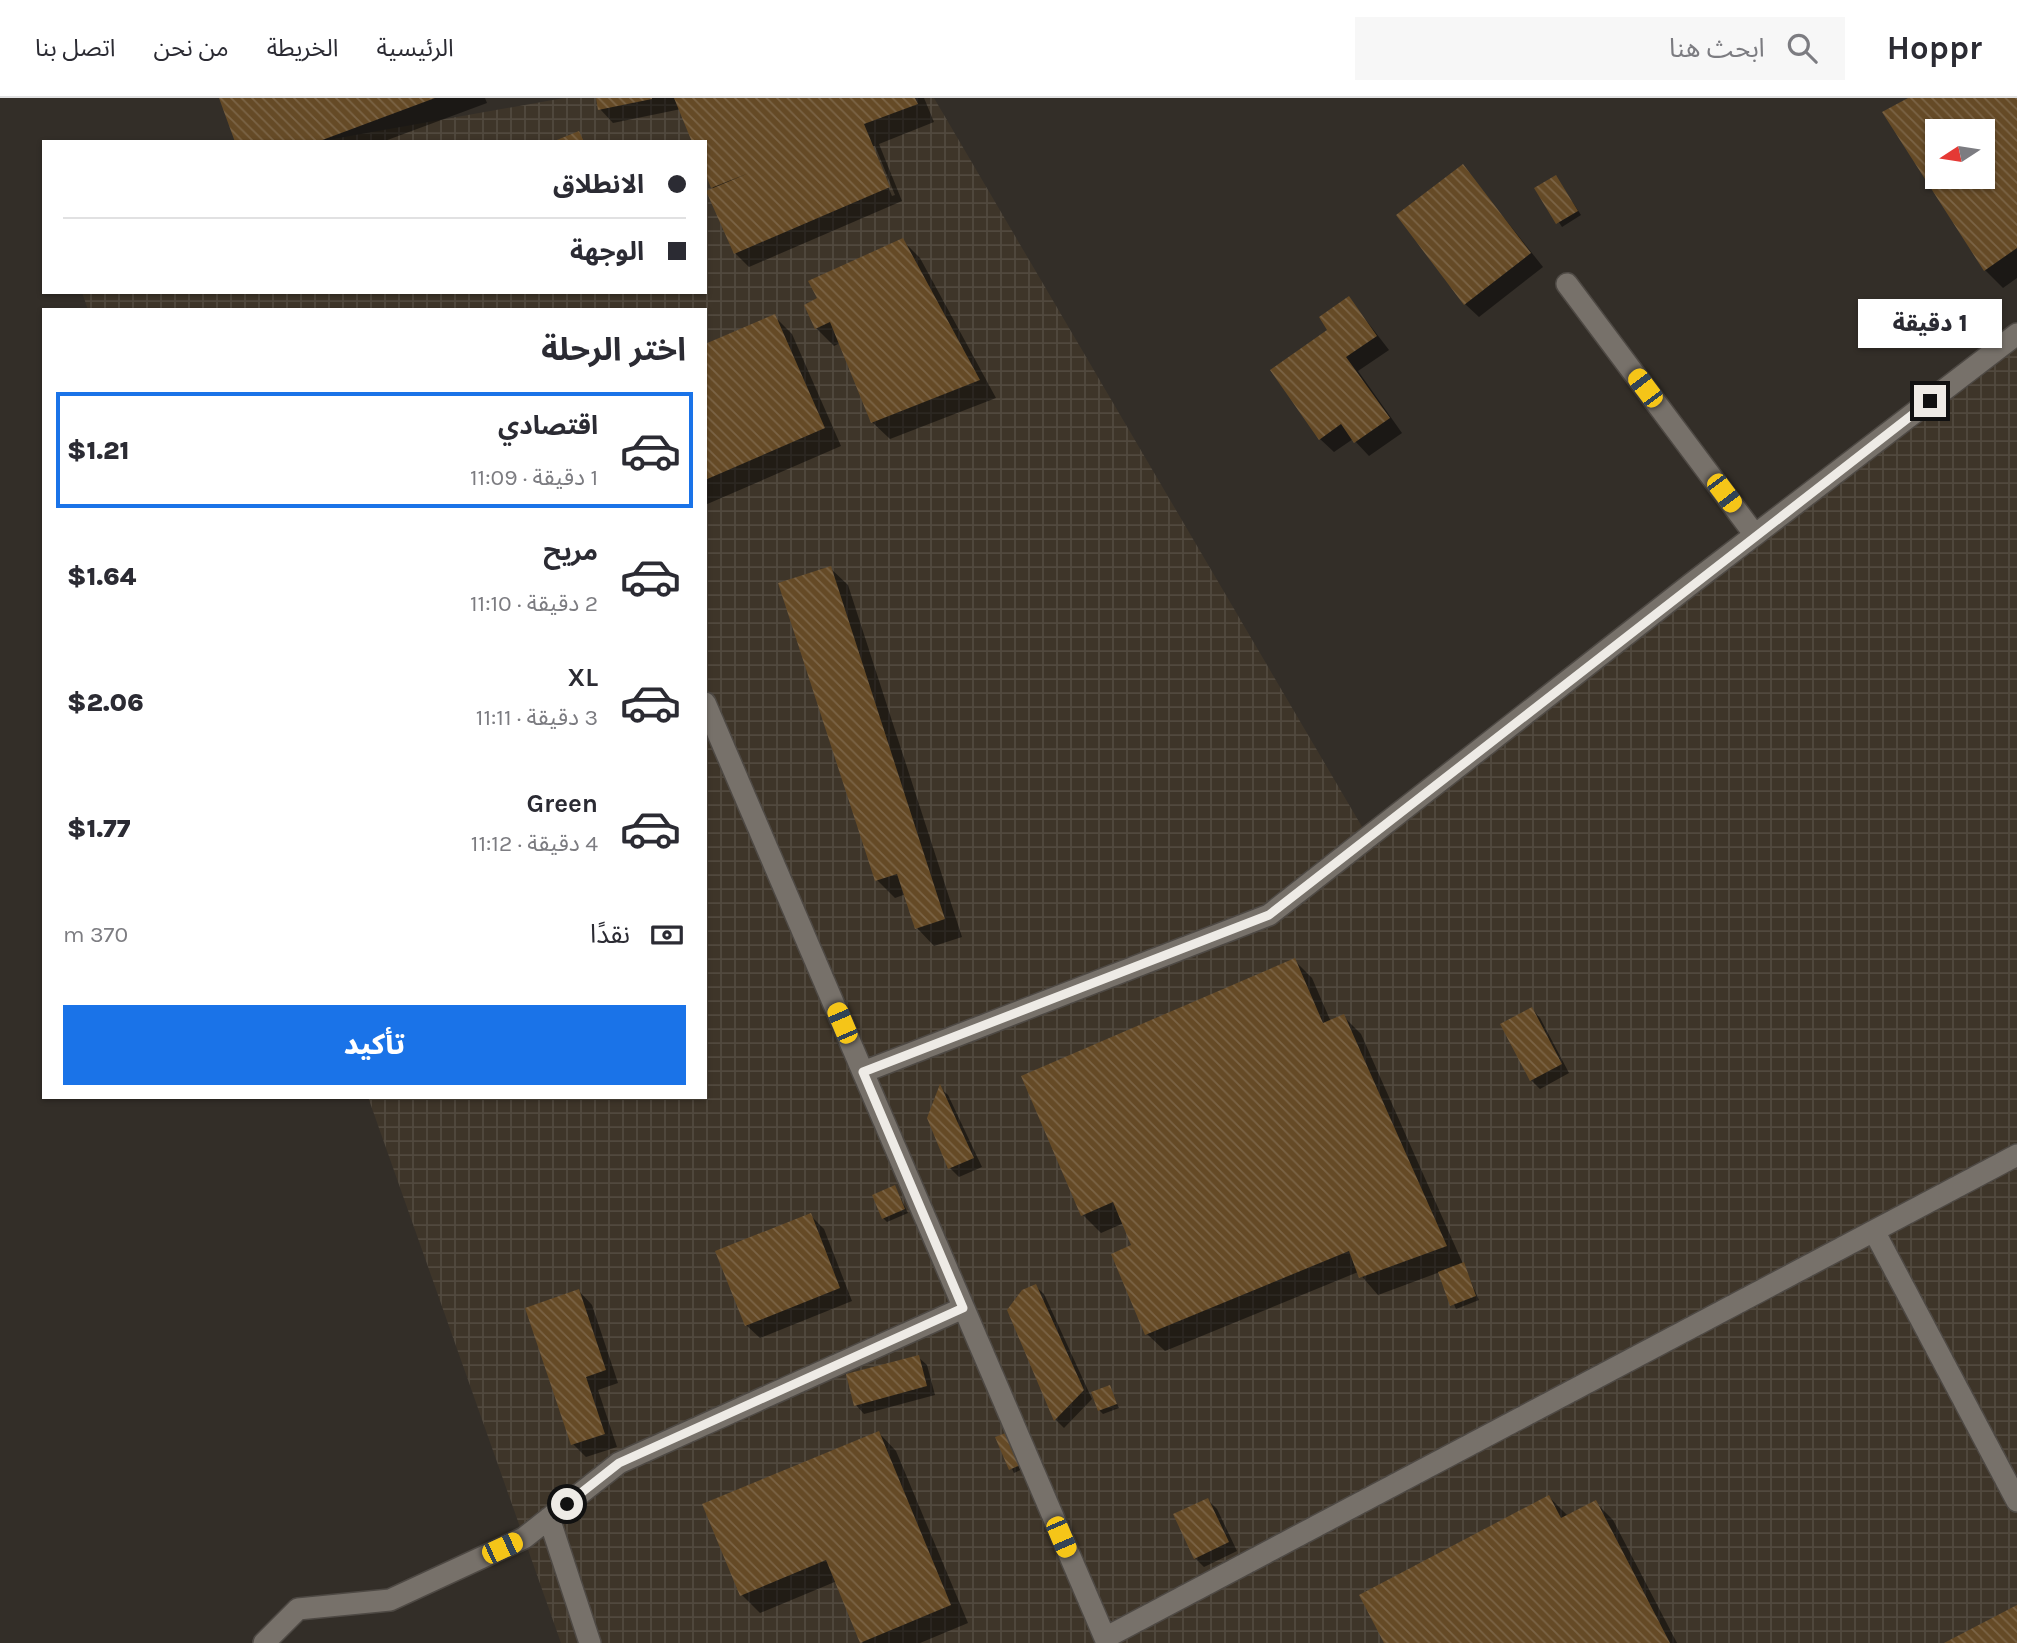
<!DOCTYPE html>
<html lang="ar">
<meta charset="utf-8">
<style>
body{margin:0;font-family:Karla,"Noto Sans Arabic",sans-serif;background:#f7f7f7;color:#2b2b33;direction:rtl;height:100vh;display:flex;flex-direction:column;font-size:26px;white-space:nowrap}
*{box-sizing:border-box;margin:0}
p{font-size:23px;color:#7c7c81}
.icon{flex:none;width:38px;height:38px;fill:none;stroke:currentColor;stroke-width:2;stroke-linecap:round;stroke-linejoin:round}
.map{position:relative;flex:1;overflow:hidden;direction:ltr}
.details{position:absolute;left:42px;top:210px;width:665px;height:791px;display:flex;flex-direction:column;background:#fff;border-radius:0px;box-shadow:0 2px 5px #0004;direction:rtl}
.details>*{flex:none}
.hud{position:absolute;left:42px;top:42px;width:665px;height:154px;border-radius:0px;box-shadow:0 2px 5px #0004;direction:rtl;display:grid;align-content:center;height:154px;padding:0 21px;background:#fff}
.needle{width:46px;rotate:258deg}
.fabs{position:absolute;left:1925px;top:21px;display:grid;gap:14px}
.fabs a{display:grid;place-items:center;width:70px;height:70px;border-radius:0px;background:#fff;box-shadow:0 2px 5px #0004;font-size:35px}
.end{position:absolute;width:32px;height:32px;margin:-16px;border:9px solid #eeebe6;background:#111;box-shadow:0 0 0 4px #111}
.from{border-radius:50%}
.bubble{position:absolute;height:49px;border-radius:0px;background:#fff;box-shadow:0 2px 5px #0004;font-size:23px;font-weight:800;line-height:49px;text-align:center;direction:rtl}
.car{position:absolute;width:21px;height:42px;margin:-21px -10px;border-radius:9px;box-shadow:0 0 5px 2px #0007;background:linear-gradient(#f5c518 24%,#345 0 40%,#f5c518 0 76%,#345 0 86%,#f5c518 0)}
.hud b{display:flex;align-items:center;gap:24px;height:66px;font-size:26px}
.hud b+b{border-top:2px solid #e1e1e2}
.hud i{width:18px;height:18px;background:#2b2b33}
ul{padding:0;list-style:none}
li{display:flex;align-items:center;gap:21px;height:116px;margin:0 14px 10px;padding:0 7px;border:4px solid transparent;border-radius:0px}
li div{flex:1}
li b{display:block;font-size:26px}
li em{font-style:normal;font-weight:800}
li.selected{border-color:#1a73e8}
li>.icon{width:63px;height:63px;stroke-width:1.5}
h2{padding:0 21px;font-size:32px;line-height:84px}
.pay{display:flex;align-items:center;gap:18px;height:77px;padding:0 21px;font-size:26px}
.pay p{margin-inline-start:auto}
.action{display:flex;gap:14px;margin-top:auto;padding:14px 21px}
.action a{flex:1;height:80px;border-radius:0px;background:#1a73e8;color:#fff;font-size:28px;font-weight:800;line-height:80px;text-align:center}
header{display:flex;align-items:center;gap:42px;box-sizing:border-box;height:98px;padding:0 35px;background:#fff;border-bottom:2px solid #e1e1e2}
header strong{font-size:33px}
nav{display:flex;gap:38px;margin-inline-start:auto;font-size:24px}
.search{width:490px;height:63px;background:#f7f7f7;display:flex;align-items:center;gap:18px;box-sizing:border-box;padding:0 24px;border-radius:0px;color:#7c7c81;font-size:26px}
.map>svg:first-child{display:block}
.industrial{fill:url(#industrial-grid)}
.shadow{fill:#0007;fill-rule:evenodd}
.building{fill:url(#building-back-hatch);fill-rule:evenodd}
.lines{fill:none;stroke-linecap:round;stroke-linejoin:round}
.minor-casing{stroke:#4e4944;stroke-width:24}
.minor{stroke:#77716a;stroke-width:21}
.route{stroke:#eeebe6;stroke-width:9}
</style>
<header>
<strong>Hoppr</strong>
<div class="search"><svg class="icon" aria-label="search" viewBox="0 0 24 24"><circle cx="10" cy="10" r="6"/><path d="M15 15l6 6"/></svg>ابحث هنا</div>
<nav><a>الرئيسية</a><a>الخريطة</a><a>من نحن</a><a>اتصل بنا</a></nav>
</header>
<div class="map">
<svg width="2017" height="1545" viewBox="0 0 2017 1545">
<defs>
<pattern id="industrial-grid" width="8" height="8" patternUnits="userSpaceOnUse" patternTransform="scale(1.75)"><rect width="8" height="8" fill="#3e3529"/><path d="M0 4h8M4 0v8" fill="none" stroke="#51493e"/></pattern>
<pattern id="building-back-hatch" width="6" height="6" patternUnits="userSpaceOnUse" patternTransform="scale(1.75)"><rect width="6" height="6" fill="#654a26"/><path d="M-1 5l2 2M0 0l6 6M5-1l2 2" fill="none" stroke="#7b6446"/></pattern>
</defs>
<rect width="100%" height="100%" fill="#332e28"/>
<path class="industrial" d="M564,0H934L1368,739L2017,239V1545H561L368,999H705V212H88L82,194H705V44H316Z"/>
<path class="shadow" d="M221,0H485L487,5L382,44H237Z
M598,0H924L934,24L879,46L902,103L749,169L735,155L713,89L705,44L681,11L613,25L600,11ZM871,48H875L895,97L892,98Z
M1912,0H2017V180L2003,190L1985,172L1885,14ZM1937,33H1983V79H1937Z
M1463,68L1543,169L1479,219L1465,206Z
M1556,79L1581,117L1562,129L1537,90Z
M902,142L920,160L996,300L890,341L872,324L840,245L834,248L816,230L819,201Z
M1349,200L1389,252L1358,273L1402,335L1369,358L1353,341L1334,354L1320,341Z
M774,218L792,236L841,348L705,407V248Z
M830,470L848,487L962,839L934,848L917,830L906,796L895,800L877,782L781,486Z
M1294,862L1312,880L1331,924L1343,918L1361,936L1479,1202L1456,1211L1440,1174L1378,1197L1358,1174L1165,1253L1147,1236L1133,1148L1124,1125L1101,1135L1083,1117L1024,979Z
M1532,911L1540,920L1569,975L1540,991L1531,982Z
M940,990L948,997L982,1069L959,1079L950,1070L929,1020Z
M895,1089L908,1115L887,1124L883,1120Z
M810,1117L824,1131L852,1203L760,1240L746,1227Z
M1035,1188L1044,1196L1092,1301L1064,1330L1056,1322L1009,1212Z
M579,1193L592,1207L618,1285L598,1292L617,1349L586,1359L573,1346Z
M918,1259L927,1267L935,1297L864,1316L856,1307Z
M1109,1289L1119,1310L1103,1316L1099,1312Z
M879,1335L896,1353L968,1525L920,1545H863L837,1483L760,1515L742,1497Z
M997,1340L1027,1369L1014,1375Z
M1549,1399L1567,1417L1595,1404L1613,1422L1677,1545H1386Z
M1208,1402L1217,1411L1237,1453L1204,1469L1195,1460Z"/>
<path class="building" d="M219,0H435L317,44H235Z
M596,0H652V1L598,12Z
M674,0H915L918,6L864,26L890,89L734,156L706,93L749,75L711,90L705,75V44H692Z
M1908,0H2017V150L1984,173L1882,14ZM1937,33H1983V79H1937Z
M579,33L584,44H552Z
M1463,66L1531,155L1464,207L1396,117Z
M1556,77L1578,113L1556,126L1534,90Z
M903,140L980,282L871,325L830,224L815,231L804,207L817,200L808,183Z
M1349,198L1377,238L1346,259L1390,320L1354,345L1341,326L1319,342L1270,272L1327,232L1319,219Z
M775,216L825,330L705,382V246Z
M831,468L945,821L915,831L897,776L875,783L778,485Z
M1295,860L1323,925L1344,916L1447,1148L1359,1180L1349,1153L1145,1237L1111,1156L1131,1147L1113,1104L1081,1118L1021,978Z
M1532,909L1562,966L1530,983L1500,926Z
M940,986L974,1060L948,1071L927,1020Z
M895,1087L905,1111L882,1121L872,1097Z
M811,1115L840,1190L745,1228L715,1153Z
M1464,1164L1476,1198L1450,1208L1438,1174Z
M1036,1186L1084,1292L1054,1323L1007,1212L1022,1192Z
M579,1191L606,1272L586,1279L605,1336L571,1347L525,1210Z
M919,1257L927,1288L854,1308L846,1276Z
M1110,1287L1117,1306L1098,1313L1091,1294Z
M879,1333L951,1507L860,1545L826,1462L740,1498L702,1406Z
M1011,1333L1025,1365L1009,1372L995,1339Z
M1549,1397L1561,1420L1596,1402L1670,1545H1384L1359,1497Z
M1208,1400L1229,1444L1194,1461L1173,1416Z
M2017,1507V1545H1944Z"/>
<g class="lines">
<defs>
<path id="minor" d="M1567,186L1755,437
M705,605L1105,1540L2017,1057
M863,974L1269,817L1691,486L2017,236
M1874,1133L2017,1403
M549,1420L590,1545
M264,1545L298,1511L390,1502L524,1440L619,1365L963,1210"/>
</defs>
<use href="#minor" class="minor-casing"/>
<use href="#minor" class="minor"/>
</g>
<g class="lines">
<path class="route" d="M567,1406L619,1365L963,1210L863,974L1269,817L1930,303"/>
</g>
</svg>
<div class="fabs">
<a><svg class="needle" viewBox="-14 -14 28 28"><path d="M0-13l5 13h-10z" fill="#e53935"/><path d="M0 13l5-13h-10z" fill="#7c7c81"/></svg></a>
</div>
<i class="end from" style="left:567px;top:1406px"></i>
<i class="end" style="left:1930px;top:303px"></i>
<div class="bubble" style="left:1858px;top:201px;width:144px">1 دقيقة</div>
<i class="car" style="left:1645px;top:290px;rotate:323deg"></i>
<i class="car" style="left:1724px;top:395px;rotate:143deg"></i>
<i class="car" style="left:842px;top:925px;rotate:337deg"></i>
<i class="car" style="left:1061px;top:1439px;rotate:157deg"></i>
<i class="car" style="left:502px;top:1450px;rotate:65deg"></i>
<div class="hud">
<b><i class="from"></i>الانطلاق</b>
<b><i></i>الوجهة</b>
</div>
<section class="details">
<h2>اختر الرحلة</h2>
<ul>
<li class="selected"><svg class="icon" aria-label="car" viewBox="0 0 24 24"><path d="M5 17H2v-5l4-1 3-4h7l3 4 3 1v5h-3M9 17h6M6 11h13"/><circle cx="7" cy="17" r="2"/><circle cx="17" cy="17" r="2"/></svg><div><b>اقتصادي</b><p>1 دقيقة · 11:09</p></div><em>$1.21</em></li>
<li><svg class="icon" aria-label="car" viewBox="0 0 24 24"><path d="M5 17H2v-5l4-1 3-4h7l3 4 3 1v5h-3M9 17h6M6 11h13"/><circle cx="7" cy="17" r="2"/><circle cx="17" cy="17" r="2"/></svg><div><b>مريح</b><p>2 دقيقة · 11:10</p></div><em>$1.64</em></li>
<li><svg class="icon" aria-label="car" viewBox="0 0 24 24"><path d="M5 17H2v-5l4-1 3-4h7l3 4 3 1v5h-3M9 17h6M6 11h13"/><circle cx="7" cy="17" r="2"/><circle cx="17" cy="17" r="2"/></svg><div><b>XL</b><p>3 دقيقة · 11:11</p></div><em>$2.06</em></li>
<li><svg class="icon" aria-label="car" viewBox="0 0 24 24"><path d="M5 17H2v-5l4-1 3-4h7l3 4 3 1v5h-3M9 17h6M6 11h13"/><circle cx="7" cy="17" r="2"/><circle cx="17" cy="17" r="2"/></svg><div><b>Green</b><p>4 دقيقة · 11:12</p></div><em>$1.77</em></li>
</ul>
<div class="pay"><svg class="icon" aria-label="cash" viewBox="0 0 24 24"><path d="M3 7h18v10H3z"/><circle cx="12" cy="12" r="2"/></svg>نقدًا<p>370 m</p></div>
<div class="action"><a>تأكيد</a></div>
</section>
</div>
